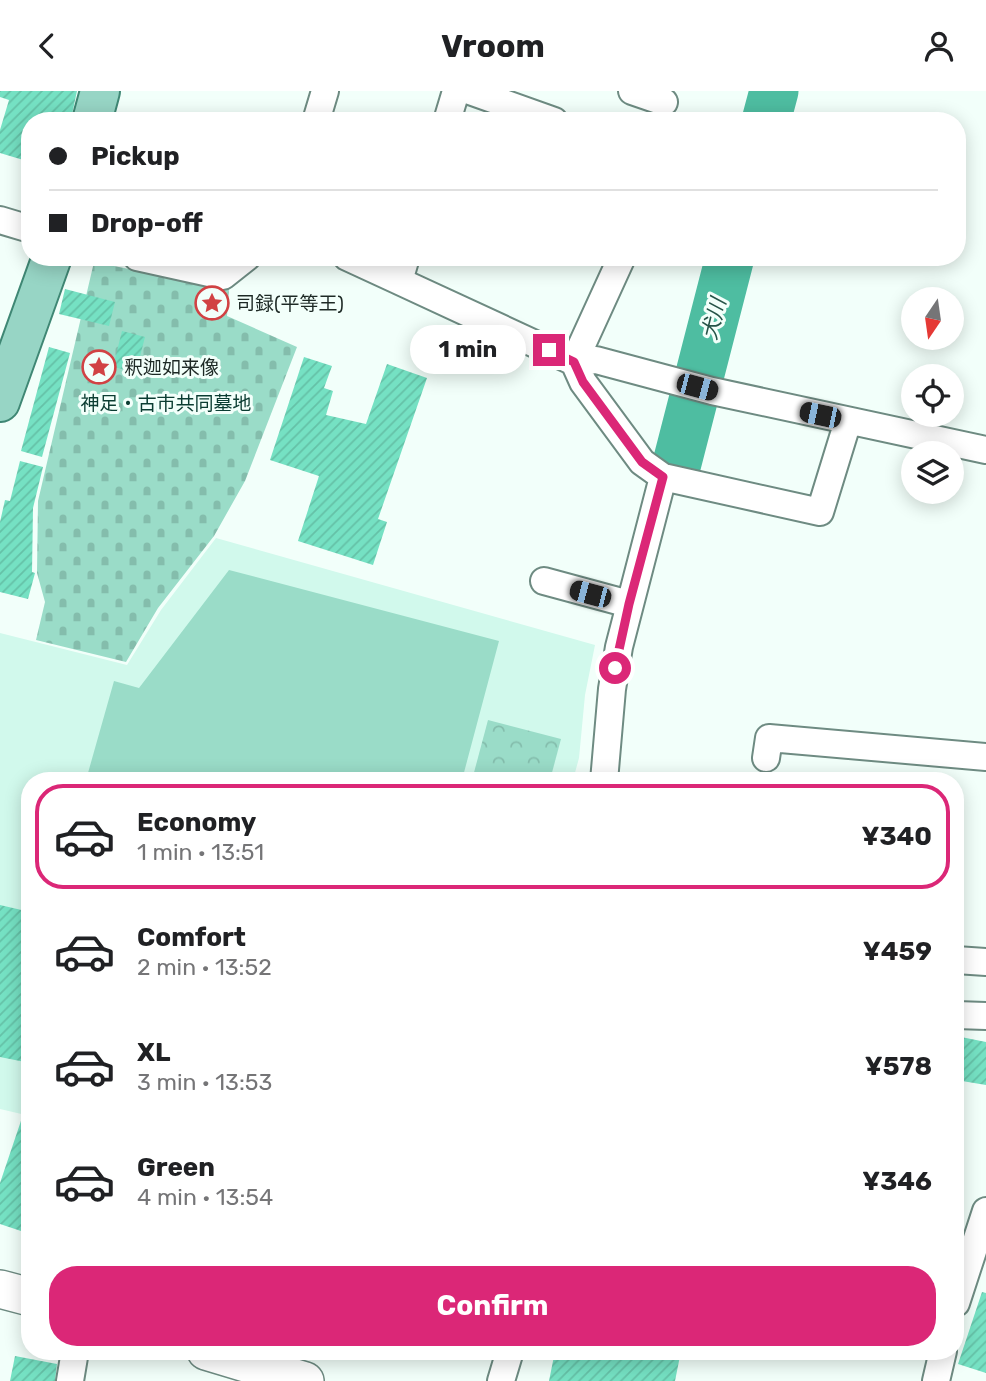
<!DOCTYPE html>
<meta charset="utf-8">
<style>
body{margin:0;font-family:Rubik,"Noto Sans JP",sans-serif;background:#f6f6f6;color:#202124;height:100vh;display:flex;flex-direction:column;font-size:26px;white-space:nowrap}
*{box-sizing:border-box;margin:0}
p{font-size:23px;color:#757577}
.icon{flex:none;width:38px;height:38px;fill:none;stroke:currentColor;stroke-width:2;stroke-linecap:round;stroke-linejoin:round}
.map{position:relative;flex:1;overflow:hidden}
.panel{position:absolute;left:21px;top:681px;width:943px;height:588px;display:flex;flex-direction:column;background:#fff;border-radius:28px;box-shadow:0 4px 18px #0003}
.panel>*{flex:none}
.top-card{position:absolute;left:21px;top:21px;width:945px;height:154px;border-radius:28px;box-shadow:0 4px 18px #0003;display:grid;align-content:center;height:154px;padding:0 28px;background:#fff}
.needle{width:46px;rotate:193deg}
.tools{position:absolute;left:901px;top:196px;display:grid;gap:14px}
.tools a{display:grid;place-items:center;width:63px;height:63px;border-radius:50%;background:#fff;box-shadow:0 4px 18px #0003;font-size:35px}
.end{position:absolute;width:32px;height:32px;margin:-16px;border:9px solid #db2777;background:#fff;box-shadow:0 0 0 4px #fff}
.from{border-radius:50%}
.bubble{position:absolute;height:49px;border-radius:24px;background:#fff;box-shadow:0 4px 18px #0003;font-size:23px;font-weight:700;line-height:49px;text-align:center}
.car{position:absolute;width:21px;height:42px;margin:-21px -10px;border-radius:9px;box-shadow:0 0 5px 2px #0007;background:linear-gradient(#222 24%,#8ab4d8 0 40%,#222 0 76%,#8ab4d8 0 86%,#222 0)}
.top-card b{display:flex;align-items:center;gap:24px;height:66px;font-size:26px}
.top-card b+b{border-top:2px solid #e0e0e0}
.top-card i{width:18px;height:18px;background:#202124}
ul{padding:12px 0 0;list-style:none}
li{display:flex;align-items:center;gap:21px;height:105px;margin:0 14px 10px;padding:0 14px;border:4px solid transparent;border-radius:28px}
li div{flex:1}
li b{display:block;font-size:26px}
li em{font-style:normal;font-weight:700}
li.on{border-color:#db2777}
li>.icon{width:63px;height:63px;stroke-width:1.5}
.cta{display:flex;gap:14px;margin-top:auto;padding:14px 28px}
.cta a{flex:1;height:80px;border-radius:28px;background:#db2777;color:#fff;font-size:28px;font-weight:700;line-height:80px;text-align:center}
header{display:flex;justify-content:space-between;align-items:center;height:91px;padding:0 28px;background:#fff;font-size:32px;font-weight:700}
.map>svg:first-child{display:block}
.built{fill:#d1f9ec}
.cemetery{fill:url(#cemetery-stones)}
.park{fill:url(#park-crowns)}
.garden{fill:#9adcc8}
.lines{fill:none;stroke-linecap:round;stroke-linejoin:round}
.stream{stroke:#3f917c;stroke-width:8}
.river{stroke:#4ebda1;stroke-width:49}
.building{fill:url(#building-hatch)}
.minor-casing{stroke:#6e8b82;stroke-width:30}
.secondary-casing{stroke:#6e8b82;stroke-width:40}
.primary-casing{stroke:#3f8774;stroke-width:42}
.minor{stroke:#fff;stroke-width:26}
.secondary{stroke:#fff;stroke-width:37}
.primary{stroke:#97d5c5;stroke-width:38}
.route{stroke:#db2777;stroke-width:9}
.labels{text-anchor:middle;stroke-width:6;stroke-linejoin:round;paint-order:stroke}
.poi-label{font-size:19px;fill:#1d2925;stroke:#f2fffa;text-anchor:start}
.park-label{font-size:19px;fill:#0b3d32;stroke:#f2fffa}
.water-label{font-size:21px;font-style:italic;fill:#255347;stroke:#f2fffa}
</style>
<header><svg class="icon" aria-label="back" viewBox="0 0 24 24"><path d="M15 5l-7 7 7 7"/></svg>Vroom<svg class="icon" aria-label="person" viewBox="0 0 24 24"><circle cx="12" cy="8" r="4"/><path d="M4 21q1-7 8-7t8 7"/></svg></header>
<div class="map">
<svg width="986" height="1290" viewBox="0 0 986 1290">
<defs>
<pattern id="cemetery-stones" width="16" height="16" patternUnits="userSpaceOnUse" patternTransform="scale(1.75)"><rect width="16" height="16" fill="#9adcc8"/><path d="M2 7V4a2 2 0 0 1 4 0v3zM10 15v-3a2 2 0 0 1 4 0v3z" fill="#84bdac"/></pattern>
<pattern id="park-crowns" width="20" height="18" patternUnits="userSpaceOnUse" patternTransform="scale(1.75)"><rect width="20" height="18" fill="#9adcc8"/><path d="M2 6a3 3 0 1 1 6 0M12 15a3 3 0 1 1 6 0" fill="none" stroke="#84bdac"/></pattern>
<pattern id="building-hatch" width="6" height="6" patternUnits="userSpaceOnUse" patternTransform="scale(1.75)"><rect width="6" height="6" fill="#75e1c3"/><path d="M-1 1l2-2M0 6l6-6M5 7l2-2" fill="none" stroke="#65c1a7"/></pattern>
</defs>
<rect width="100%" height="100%" fill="#f2fffa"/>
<path class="built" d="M216,447L595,554L585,604L579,667L573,689L30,690V1025L0,1018V542L127,574L161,519Z"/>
<path class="cemetery" d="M94,171L229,198L227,225L297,256L245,390L214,445L158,517L126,571L36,549L45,511L37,482L38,410Z"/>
<path class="park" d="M488,629L561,648L550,689H472Z"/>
<path class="garden" d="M229,479L499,550L462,689H86L114,590L139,597Z"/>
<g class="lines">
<path class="stream" d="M713,229L724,260"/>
<path class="river" d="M766,30L774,0
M677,372L730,166"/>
</g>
<path class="building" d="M0,0H77L71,28L54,22L51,30H30V71L0,62V39L9,9L0,6Z
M65,198L115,211L109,235L59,223Z
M122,240L145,246L136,281L113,276Z
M49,256L70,262L42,366L21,360Z
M304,266L332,275L324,297L333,300L326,324L366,333L387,273L427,287L378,428L387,431L373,474L298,450L319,385L270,369Z
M20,370L43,376L33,417L32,481L35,482L28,508L0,501V431L5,409L10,410Z
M0,814L30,821V972L0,966Z
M956,945L986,951V994L956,989Z
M26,1015L30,1016V1143L0,1133V1092Z
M982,1201L986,1202V1282L958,1273Z
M555,1260H681L675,1290H549Z
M15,1265L57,1273L55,1290H10Z"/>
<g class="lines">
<defs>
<path id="minor" d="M470,0L554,30
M632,0L664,11
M316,30L325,0
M447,30L456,0
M0,129L30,138
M137,166L223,185L247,166
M347,166L399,190
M406,166L399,190L574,271L596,269L712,300L986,359
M663,386L820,421L848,330
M544,490L629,513
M766,667L769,647L986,666
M604,690L612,598L619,556L663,386L642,371L583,291L574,271L622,166
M956,869L986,871
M956,924L986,925
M956,1212L986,1120
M70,1290L75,1260
M501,1290L510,1260
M936,1290L943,1260"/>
<path id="secondary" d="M0,1198L30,1206
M206,1260L305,1290"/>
<path id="primary" d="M92,30L100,0
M0,311L52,166"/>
</defs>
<use href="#minor" class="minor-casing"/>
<use href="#secondary" class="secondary-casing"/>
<use href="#primary" class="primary-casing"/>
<use href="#minor" class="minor"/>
<use href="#secondary" class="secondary"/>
<use href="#primary" class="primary"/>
</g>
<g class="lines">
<path class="route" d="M549,259L574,271L583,291L642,371L663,386L629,513L615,577"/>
</g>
<defs>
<symbol id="sight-ring" viewBox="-11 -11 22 22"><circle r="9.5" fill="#f2fffa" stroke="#d14244" stroke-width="1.5"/><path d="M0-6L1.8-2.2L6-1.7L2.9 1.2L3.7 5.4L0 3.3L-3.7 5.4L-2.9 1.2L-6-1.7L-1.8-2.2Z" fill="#d14244"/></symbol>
</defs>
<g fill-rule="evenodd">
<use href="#sight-ring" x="193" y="193" width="38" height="38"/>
<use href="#sight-ring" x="80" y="257" width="38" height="38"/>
</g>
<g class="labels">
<g class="poi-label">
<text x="236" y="219">司録(平等王)</text>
<text x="124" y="283">釈迦如来像</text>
</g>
<g class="park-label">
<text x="166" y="319">神足・古市共同墓地</text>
</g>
<g class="water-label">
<text transform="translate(714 228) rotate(-76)" y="7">犬川</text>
</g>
</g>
</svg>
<div class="tools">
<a><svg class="needle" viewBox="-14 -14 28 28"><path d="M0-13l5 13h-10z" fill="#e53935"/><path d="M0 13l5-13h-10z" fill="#757577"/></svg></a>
<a><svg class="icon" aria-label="locate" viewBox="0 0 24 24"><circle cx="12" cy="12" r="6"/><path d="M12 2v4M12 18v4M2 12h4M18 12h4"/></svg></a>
<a><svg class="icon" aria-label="layers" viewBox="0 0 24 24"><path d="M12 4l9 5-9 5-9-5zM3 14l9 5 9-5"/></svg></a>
</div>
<i class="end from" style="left:615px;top:577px"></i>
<i class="end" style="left:549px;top:259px"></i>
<div class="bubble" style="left:410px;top:234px;width:116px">1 min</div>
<i class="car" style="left:697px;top:296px;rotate:105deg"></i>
<i class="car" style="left:820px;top:324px;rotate:282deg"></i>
<i class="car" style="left:590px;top:503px;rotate:285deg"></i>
<div class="top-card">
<b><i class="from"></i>Pickup</b>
<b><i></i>Drop-off</b>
</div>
<section class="panel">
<ul>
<li class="on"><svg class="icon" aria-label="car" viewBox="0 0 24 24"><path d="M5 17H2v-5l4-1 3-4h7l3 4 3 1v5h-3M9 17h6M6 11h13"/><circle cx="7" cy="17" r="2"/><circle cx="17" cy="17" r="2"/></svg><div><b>Economy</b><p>1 min · 13:51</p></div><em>¥340</em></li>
<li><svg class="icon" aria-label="car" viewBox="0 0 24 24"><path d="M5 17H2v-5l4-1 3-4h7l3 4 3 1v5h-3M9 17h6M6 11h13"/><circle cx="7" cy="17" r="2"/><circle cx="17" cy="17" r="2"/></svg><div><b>Comfort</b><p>2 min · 13:52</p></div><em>¥459</em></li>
<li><svg class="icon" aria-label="car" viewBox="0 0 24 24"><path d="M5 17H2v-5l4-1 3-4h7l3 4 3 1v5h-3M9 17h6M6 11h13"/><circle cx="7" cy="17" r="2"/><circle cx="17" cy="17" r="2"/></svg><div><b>XL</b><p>3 min · 13:53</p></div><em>¥578</em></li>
<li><svg class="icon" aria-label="car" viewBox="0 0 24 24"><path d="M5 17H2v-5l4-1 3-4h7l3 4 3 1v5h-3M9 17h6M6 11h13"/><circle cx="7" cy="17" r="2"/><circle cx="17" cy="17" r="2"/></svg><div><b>Green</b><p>4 min · 13:54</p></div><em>¥346</em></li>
</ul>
<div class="cta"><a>Confirm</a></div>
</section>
</div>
